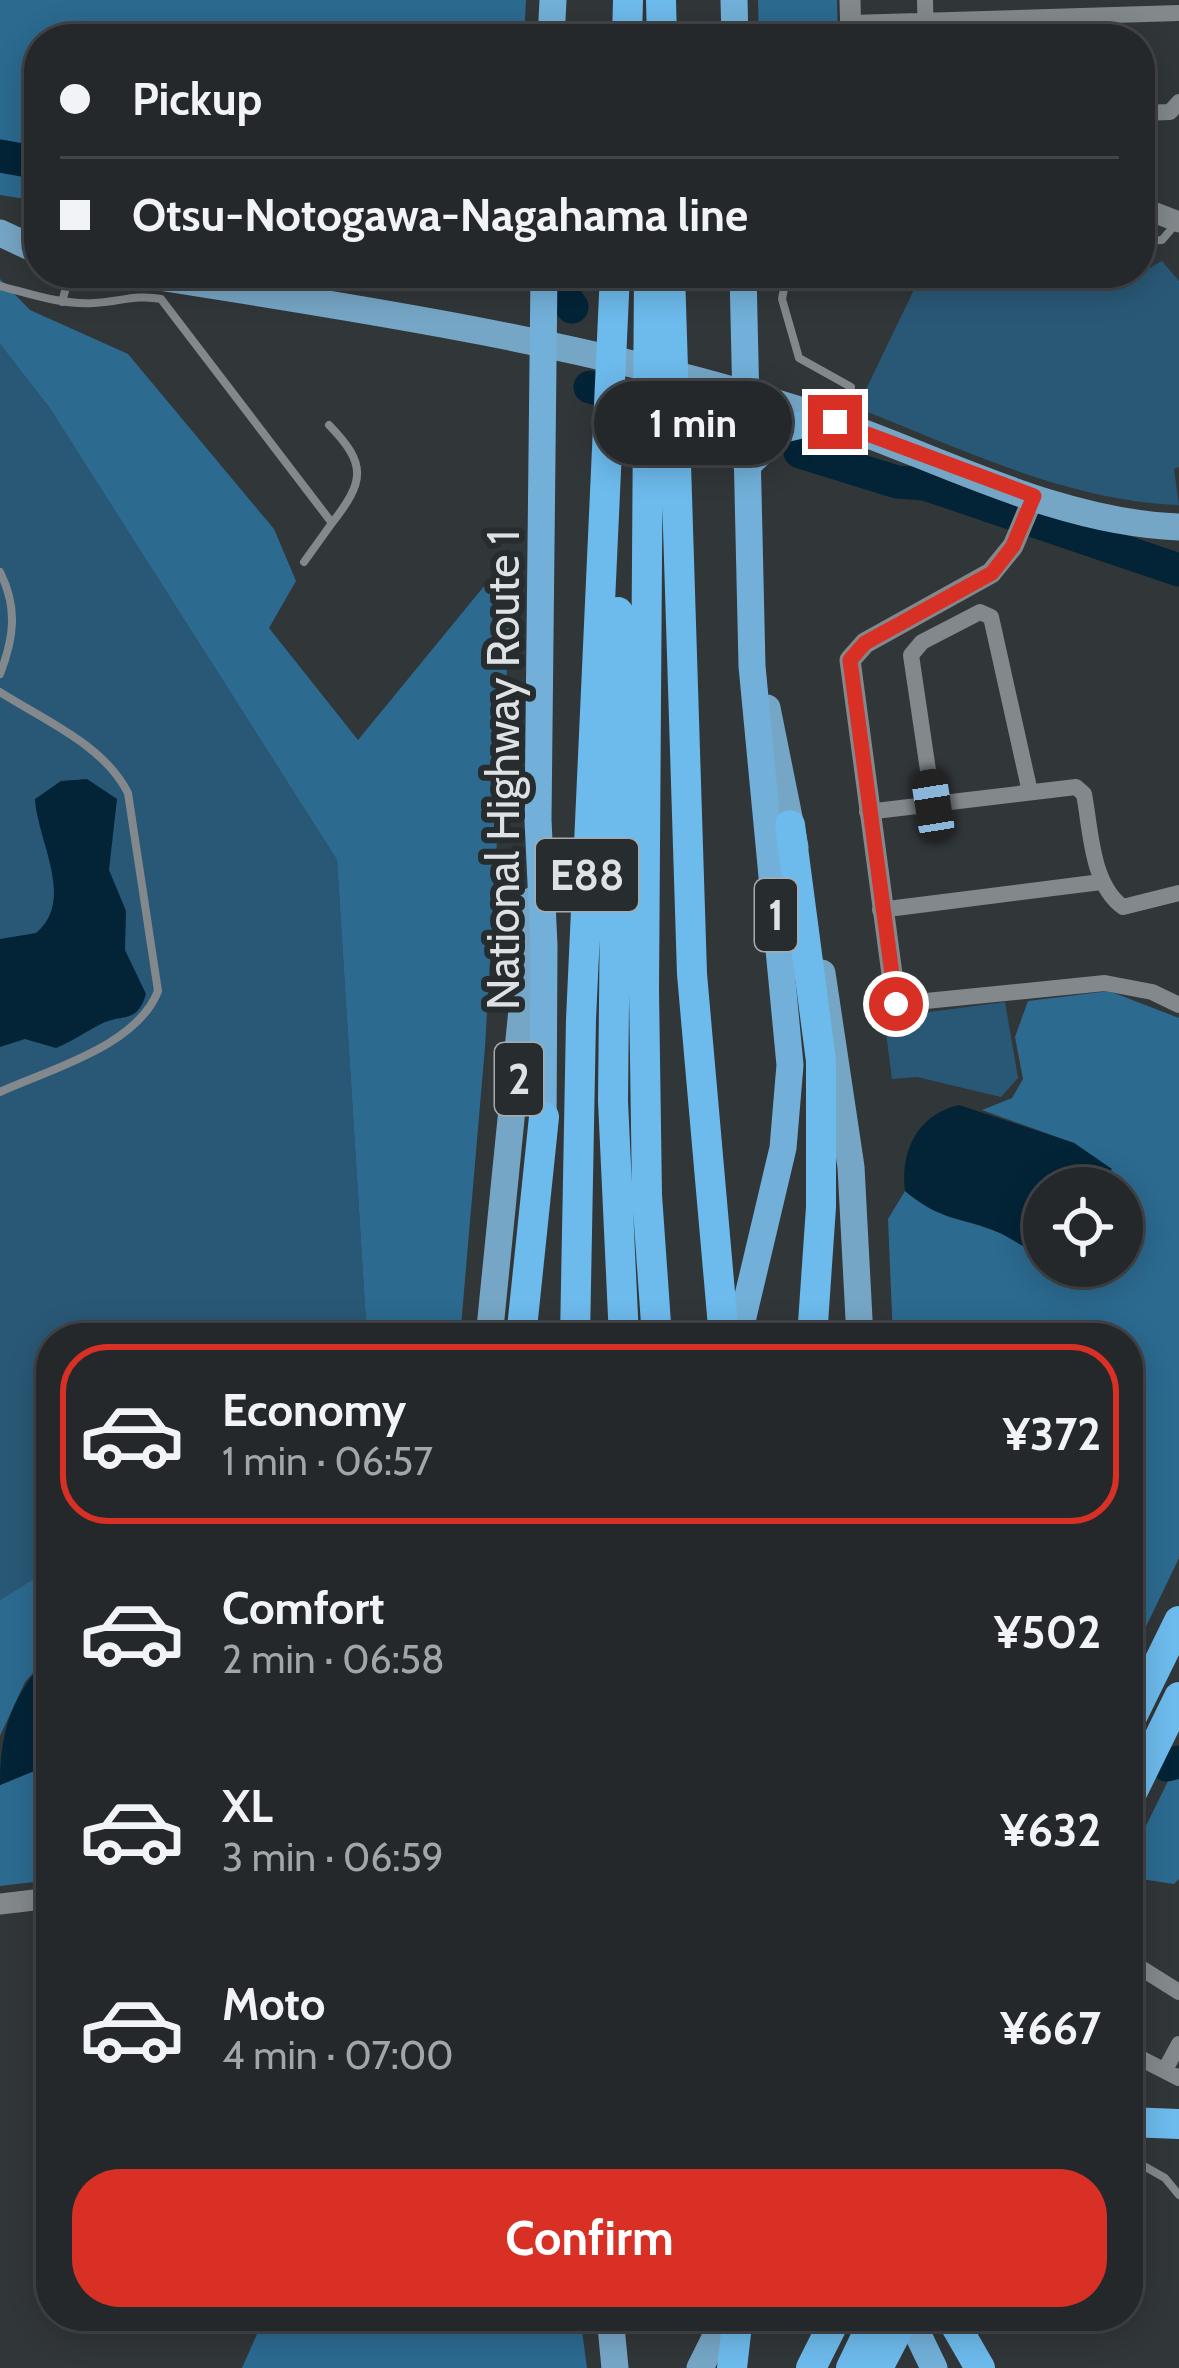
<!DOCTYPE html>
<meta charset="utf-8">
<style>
body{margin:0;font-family:Cabin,sans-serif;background:#313437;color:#f1f3f6;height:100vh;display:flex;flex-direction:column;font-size:45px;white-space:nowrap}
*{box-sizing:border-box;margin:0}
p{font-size:39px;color:#a3a6a9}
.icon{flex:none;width:66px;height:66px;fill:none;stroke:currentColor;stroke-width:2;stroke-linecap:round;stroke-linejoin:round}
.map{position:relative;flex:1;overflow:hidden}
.panel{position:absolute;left:36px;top:1323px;width:1107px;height:1008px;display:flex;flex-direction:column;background:#25282b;border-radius:48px;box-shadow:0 6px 30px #0003,0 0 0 3px #424447}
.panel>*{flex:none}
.hud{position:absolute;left:24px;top:24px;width:1131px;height:264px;border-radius:48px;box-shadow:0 6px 30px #0003,0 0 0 3px #424447;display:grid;align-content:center;height:264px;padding:0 36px;background:#25282b}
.controls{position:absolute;left:1023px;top:1167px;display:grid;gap:24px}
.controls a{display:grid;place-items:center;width:120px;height:120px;border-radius:50%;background:#25282b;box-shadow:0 6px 30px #0003,0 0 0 3px #424447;font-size:60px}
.end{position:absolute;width:54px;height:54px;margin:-27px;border:15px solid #d93025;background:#fff;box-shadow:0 0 0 6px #fff}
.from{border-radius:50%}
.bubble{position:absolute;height:84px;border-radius:42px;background:#25282b;box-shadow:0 6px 30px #0003,0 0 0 3px #424447;font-size:39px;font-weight:800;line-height:84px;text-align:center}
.car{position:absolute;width:36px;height:72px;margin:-36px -18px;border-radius:15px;box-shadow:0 0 9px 3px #0007;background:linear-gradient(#222 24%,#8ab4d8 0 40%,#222 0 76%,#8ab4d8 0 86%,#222 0)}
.hud b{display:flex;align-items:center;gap:42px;height:114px;font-size:45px}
.hud b+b{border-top:3px solid #424447}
.hud i{width:30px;height:30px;background:#f1f3f6}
ul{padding:21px 0 0;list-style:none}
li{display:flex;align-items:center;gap:36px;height:180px;margin:0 24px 18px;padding:0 12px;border:6px solid transparent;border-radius:48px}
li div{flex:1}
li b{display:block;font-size:45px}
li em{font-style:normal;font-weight:800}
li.active{border-color:#d93025}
li>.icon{width:108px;height:108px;stroke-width:1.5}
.button{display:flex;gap:24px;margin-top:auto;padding:24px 36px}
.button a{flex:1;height:138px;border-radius:48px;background:#d93025;color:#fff;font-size:48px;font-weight:800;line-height:138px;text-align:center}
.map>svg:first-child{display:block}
.green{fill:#295876}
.forest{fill:#2c6a90}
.water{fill:#032437}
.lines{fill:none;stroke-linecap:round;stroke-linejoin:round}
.river{stroke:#032437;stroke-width:33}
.service{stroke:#83888c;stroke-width:8}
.minor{stroke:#83888c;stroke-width:16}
.tertiary{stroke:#83888c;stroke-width:21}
.primary{stroke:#76a6c6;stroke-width:27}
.trunk{stroke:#72b0d9;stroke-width:27}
.motorway{stroke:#6dbaec;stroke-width:30}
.route{stroke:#d93025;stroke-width:15}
.labels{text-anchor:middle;stroke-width:12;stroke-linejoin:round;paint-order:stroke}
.shield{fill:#272c2f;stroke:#a8abae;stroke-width:3}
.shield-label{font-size:42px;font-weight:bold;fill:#dfe2e4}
.street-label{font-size:45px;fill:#dfe2e4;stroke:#272c2f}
</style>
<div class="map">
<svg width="1179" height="2368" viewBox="0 0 1179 2368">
<rect width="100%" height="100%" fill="#313639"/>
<path class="green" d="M1162,261L1179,281V467L1174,469L1179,505C1066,501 961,448 857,408L922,273L1132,278Z
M0,344L49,407L337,860L367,1338H51V1568L0,1600Z
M1005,1002L1018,1078L1001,1097L917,1077L892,1079L884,1018Z"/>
<path class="forest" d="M0,0H526L524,39H39V201L0,195Z
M758,0H837L838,39H759Z
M0,279L30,310L128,354L274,529L296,581L269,628L358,740L485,585L512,582L485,1047L460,1338H367L337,860L49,407L0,344Z
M1109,991L1179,1018V1558L1128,1664V1338H893L888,1219L905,1191C937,1218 965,1218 1000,1233C1017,1241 1025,1250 1044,1250V1266H1122V1188H1095L1111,1169L1074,1143L982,1110L1012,1098L1023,1079L1015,1037L1028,1001Z
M51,1568V1653L25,1682L0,1736V1600Z
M1179,1759V1879L1174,1884L1128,1877V1862Z
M51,1764V1880L0,1886V1785Z
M265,2316H580L587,2368H242Z"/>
<path class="water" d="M87,779L117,799L109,870L126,911L125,950L146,994C137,1025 122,1013 101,1024C85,1032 73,1041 56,1048L25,1039L0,1047V939L36,933C76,900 37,840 35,799L61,781Z
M959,1105L1074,1143L1112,1169L1095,1188H1044V1250C1025,1251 1017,1241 1000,1233C961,1216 943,1223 905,1191C900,1151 918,1114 959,1105Z
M51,1653V1764L0,1785C0,1729 12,1696 51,1653Z"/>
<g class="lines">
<path class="river" d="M0,156L39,163
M558,288L572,307
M590,387L710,418
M800,452L897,482L925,484L1179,570
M1167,1765L1179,1762"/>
<path class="service" d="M1140,241L1162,240L1174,226
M787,273L782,299L799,358L851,387L838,415
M0,286C31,294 62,305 94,303C118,302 137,294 161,299L332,523L304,562
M62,302L70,273
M329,425C367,464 365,481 332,523
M0,572C18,608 14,638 0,674
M0,692C44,720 104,745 128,793L158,991C137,1046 50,1069 0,1092
M1128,2157L1165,2178L1179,2195"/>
<path class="minor" d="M925,0L926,39
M851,23L1179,13
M1140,113L1170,112L1179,102
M933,804L911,655L922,642L980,612L991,617L1030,792
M867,812L1076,787L1084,794C1091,830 1091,884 1123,907L1179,893
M880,910L1101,882
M896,1004L1105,983L1152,992L1179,1005
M1128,1968L1136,1965L1179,1992
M1128,2052L1179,2078
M1165,2070L1179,2044"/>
<path class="tertiary" d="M850,0L851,39
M1140,207L1179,222
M896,1004L850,660L865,643L991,573L1013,546L1034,496
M0,1904L51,1898"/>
<path class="primary" d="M0,233L39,251
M134,273C357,308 579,341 796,409C922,448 1046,522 1179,527
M767,708L795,847
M822,973L851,1167L860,1338
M489,1338L533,900
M610,2316L615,2368
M700,2368L726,2316"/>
<path class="trunk" d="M734,0L735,39
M551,39L553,0
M747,466L784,429L826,419
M543,1136L544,945L538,820L544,273
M738,1338L783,1148L790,1065L752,666L743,273
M909,2316L934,2368"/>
<path class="motorway" d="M661,0L662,39
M627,39L628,0
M649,273L644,990L647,1195L657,1338
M670,273L692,974L724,1338
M618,612L613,1101L624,1338
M790,825L821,1061V1207L812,1338
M521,1338L544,1117
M575,1338L581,1020L615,273
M1128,1725L1179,1621
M1128,1801L1179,1697
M1128,2122L1179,2124
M950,2316L980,2368
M732,2368L738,2316
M811,2368L837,2316
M851,2368L876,2316
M878,2368L905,2316"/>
</g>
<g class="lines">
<path class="route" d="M835,422L1034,496L1013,546L992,573L865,643L850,660L896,1004"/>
</g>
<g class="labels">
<g class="shield">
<rect x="536" y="839" width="102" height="72" rx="9"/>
<rect x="755" y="879" width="42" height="72" rx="9"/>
<rect x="495" y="1043" width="48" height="72" rx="9"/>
</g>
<g class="shield-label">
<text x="587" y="890">E88</text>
<text x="776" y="930">1</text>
<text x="519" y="1094">2</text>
</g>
<g class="street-label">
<text transform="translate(503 770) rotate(-90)" y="16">National Highway Route 1</text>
</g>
</g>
</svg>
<div class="controls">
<a><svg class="icon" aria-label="locate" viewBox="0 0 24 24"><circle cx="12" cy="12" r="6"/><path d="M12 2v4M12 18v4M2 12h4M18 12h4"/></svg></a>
</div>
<i class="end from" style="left:896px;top:1004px"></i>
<i class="end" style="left:835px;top:422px"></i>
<div class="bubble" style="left:594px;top:381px;width:198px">1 min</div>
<i class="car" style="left:933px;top:805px;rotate:351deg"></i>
<div class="hud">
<b><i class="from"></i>Pickup</b>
<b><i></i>Otsu-Notogawa-Nagahama line</b>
</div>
<section class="panel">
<ul>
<li class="active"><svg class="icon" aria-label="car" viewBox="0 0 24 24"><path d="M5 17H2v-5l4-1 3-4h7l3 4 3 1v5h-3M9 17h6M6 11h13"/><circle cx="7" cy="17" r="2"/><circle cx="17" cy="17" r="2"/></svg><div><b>Economy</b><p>1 min · 06:57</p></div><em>¥372</em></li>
<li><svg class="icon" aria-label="car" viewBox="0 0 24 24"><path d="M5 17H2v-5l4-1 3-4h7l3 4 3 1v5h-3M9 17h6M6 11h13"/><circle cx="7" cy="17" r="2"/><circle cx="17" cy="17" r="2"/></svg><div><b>Comfort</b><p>2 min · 06:58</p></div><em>¥502</em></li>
<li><svg class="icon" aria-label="car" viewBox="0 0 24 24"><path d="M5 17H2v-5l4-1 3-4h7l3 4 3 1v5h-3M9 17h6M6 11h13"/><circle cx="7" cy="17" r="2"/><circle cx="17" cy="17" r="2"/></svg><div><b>XL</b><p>3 min · 06:59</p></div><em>¥632</em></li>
<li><svg class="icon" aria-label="car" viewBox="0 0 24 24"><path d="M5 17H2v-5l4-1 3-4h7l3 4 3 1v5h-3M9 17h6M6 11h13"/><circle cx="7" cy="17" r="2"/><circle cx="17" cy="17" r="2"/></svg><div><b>Moto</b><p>4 min · 07:00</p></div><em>¥667</em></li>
</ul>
<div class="button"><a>Confirm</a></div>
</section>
</div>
